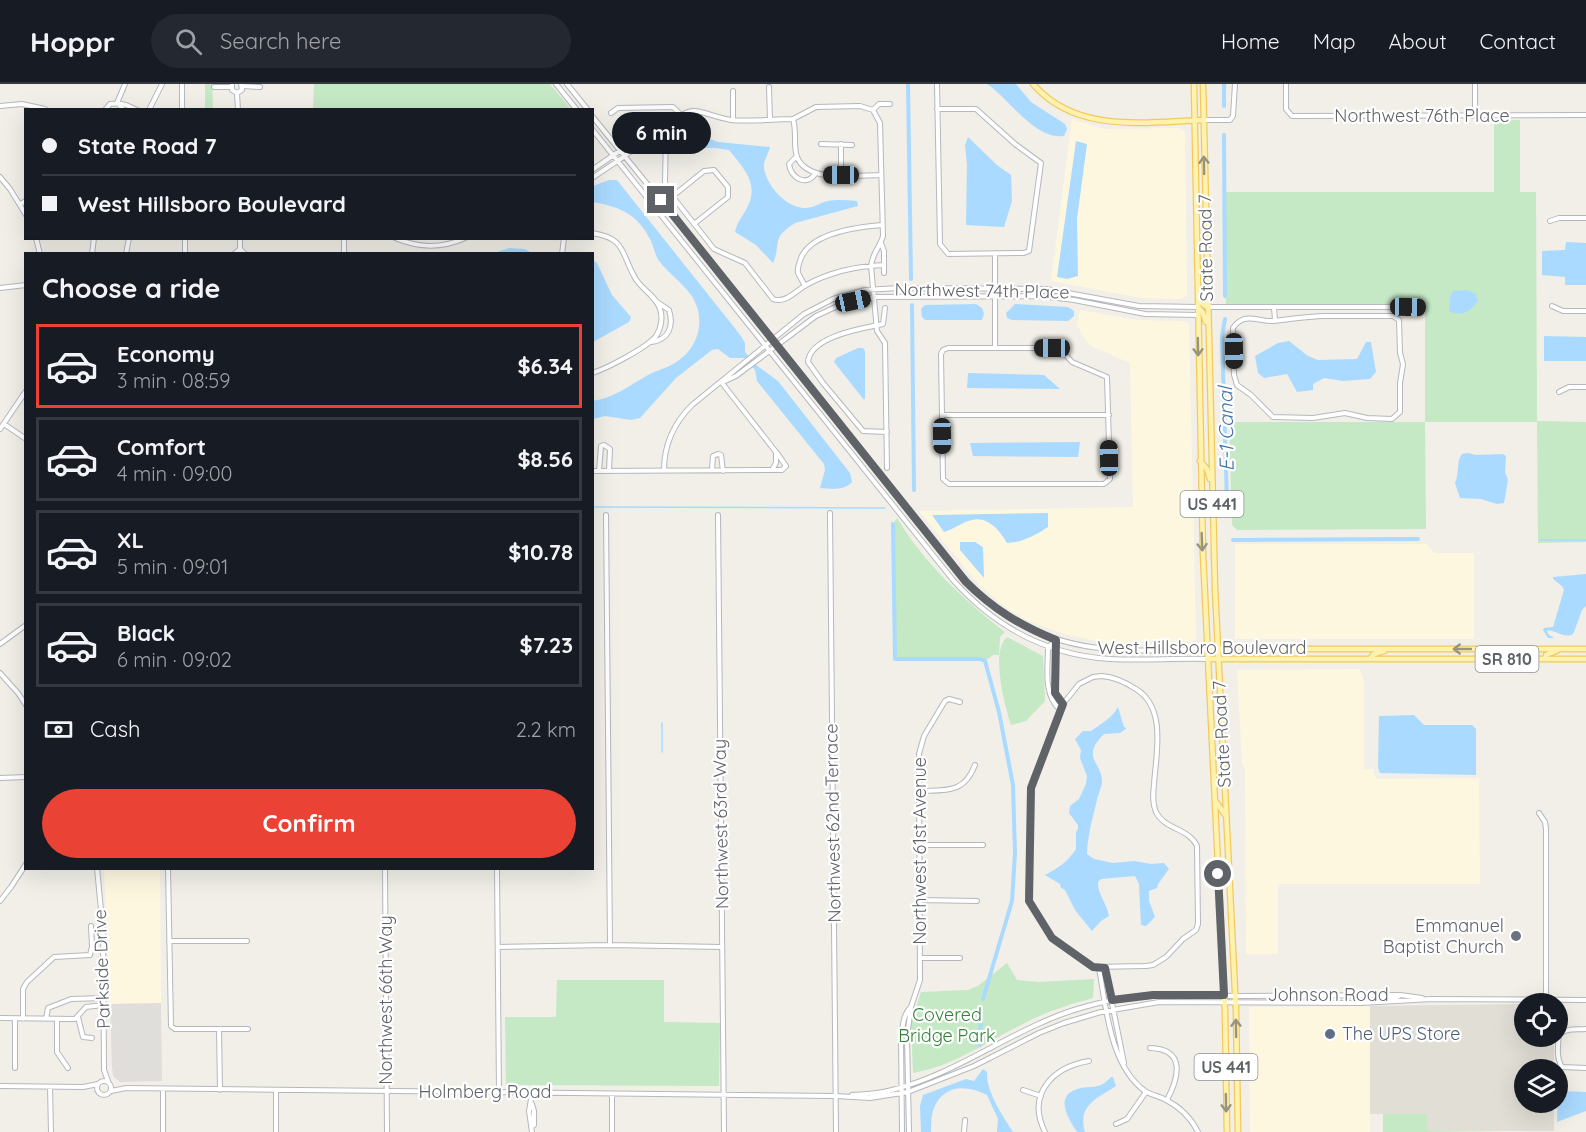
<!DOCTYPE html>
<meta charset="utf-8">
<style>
body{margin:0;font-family:Quicksand,sans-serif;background:#242831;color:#f1f3f6;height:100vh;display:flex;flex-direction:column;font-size:22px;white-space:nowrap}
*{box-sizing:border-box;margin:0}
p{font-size:20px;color:#9ea1a6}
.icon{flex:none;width:33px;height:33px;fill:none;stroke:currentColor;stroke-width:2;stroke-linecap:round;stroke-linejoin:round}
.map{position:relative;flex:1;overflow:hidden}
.details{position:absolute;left:24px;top:168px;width:570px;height:618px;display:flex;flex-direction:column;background:#171b24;border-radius:0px;box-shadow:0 6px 24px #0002}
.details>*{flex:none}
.guide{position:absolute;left:24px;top:24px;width:570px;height:132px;border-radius:0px;box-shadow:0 6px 24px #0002;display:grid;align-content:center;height:132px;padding:0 18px;background:#171b24}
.buttons{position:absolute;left:1514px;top:909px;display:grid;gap:12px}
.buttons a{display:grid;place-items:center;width:54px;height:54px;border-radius:50%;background:#171b24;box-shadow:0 6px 24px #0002;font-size:30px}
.end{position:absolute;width:27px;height:27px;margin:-14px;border:8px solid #5f6368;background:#fff;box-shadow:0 0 0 3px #fff}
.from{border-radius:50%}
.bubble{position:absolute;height:42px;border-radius:21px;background:#171b24;box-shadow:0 6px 24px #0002;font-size:20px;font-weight:700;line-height:42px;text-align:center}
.car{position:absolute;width:18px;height:36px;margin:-18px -9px;border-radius:8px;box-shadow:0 0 4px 2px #0007;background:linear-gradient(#222 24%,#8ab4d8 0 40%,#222 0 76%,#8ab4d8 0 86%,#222 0)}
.guide b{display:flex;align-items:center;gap:21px;height:57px;font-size:22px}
.guide b+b{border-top:2px solid #363941}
.guide i{width:15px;height:15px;background:#f1f3f6}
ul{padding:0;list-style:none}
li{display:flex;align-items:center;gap:18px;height:84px;margin:0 12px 9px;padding:0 6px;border:3px solid #363941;border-radius:0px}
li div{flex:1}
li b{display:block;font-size:22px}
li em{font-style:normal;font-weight:700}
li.active{border-color:#ea4335}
li>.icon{width:54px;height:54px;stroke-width:1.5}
h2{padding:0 18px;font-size:27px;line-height:72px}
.pay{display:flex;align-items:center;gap:15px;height:66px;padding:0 18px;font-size:22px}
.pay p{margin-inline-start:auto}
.button{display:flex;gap:12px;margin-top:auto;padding:12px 18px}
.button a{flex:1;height:69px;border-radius:36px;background:#ea4335;color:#fff;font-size:24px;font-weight:700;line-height:69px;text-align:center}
header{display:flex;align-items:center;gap:36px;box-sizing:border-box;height:84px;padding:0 30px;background:#171b24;border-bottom:2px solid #363941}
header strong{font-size:28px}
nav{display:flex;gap:33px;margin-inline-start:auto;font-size:21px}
.search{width:420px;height:54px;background:#242831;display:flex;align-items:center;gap:15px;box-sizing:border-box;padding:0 21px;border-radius:33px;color:#9ea1a6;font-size:22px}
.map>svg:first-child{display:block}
.commercial{fill:#fef7e0}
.industrial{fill:#e0deda}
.education{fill:#e1ded6}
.green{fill:#c5e8c5}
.water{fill:#aadaff}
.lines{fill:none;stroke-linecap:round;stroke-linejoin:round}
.stream{stroke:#aadaff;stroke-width:1.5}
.canal{stroke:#aadaff;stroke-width:4}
.minor-casing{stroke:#b5b8bc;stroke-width:6}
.major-casing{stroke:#f2c960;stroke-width:7}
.minor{stroke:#fff;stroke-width:4}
.major{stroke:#fff2af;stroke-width:4.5}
.oneway{stroke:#979581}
.route{stroke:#5f6368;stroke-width:8}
.worship-dot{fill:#6b7280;stroke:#fff;stroke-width:2}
.service-dot{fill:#5c6f8a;stroke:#fff;stroke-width:2}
.labels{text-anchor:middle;stroke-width:4.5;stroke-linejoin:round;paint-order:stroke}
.shield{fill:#fff;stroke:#8f9295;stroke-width:1.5}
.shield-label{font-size:16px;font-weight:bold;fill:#5f6368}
.street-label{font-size:18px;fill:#5f6368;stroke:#fff}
.worship-label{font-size:18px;fill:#5b616d;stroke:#fff;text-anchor:end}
.park-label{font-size:18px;fill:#348238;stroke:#fff}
.service-label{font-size:18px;fill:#4e5e75;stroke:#fff;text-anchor:start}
.water-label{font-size:20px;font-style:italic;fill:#4174aa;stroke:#fff}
</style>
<header>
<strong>Hoppr</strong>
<div class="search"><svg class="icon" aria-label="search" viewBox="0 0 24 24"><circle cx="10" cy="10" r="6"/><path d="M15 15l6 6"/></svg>Search here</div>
<nav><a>Home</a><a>Map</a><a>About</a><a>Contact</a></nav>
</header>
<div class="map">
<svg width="1586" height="1048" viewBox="0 0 1586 1048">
<rect width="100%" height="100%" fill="#f1efe8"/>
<path class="commercial" d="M1072,35L1104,45L1179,44L1185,48L1187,211L1181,215L1141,214L1051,197Z
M1080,226L1136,236L1181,237L1189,240L1196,555L1192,558L1175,557L1106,559L1064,550L1026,536L1009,526L980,502L919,427L1133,423L1130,279L1089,261L1077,241Z
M1235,460H1426L1435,469H1474V555H1235Z
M1360,585L1364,597V685H1374V691L1377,695L1479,694L1480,800H1278V870H1246L1245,686L1242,679L1237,586Z
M104,785H160L161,919L110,920Z
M1370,922V1048H1250L1249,923Z"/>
<path class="industrial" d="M161,919L162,997L120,998L113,992L112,983L110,920Z"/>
<path class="education" d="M1524,920V952L1554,953V985L1524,986V1018L1554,1019V1047H1427L1426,1030H1370V922Z"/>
<path class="green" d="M205,0H212L213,25H205Z
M314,0H550L571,25H313Z
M1494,36H1520V108H1536L1537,337L1586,338V458L1538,459L1537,338H1425L1426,445L1237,446L1232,441L1229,338H1425V221L1226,220L1223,108H1494Z
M897,434C924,479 964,516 1005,548L1000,553L999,571H993L985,577L980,575H895L893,440Z
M1007,553L1043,572L1045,617L1026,637L1011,641C1005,621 990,568 1007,553Z
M1007,879L1017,896L1038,898L1094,895L1093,914C1068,921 1045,928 1023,940C986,958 954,982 913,989L911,940L921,908L968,906L978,902Z
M557,896H664V938L720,939L719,1002L506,1001L505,933H556Z
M1383,1030H1427V1047L1501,1048H1383Z"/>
<path class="water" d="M987,0H1016L1031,18L1065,40L1067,45L1064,52C1034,56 1009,14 987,0Z
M681,47L686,50H696L718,58L770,63C769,68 765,75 764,80C763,99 787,125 806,124C812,124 819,120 824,118C834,115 846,116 857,117L858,122L795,139C770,155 782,158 773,179L756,161L735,148C737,138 743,132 748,122C759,98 743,84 729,66C715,64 705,61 693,69L687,68L684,58L676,54Z
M968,53L997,81L1011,91L1012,117L1004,143L966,141L967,80L965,61Z
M1076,57L1087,60L1077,135L1078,192L1067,195L1057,193Z
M609,96H617L741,252L745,259V268L756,281L778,297L850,389L852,398C844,407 831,405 820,404L825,386L824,380L757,297L755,286L745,274H730L718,265L712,266L676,294L640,334L631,336L605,332L593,335L592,317C615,314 631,300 650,290C660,285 671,283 679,276C700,262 706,232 691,211C683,199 669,190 660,178C655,172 654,163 651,157C638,130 620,123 593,118V102Z
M1566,158L1586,159V201H1565V193L1542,191V167L1565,166Z
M509,164L525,165L532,169H494Z
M593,176L597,179L612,211L631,233L629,238L593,258Z
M1467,206L1476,210L1478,217C1469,228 1463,233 1449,227L1450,213L1453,207Z
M976,220L982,224L984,230L982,236H925L922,233L921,225L925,221Z
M1015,220L1068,223L1074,227V232L1068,237L1012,236L1007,234L1006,229Z
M1544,252L1586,253V277H1544Z
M1289,257L1308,272L1318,276L1357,275L1366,258H1371L1376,288L1370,295L1343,297L1324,294L1313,300V306L1297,308L1287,290L1264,294L1258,289L1255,272L1278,259Z
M858,264H863L865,267V314L864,316L834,278L836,274Z
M968,289L1044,291L1060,305L967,304Z
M1080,358L1078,373L973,372L970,359Z
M1468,369L1476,371L1503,370L1506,372L1505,388L1508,396L1504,419L1497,420L1481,415L1460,414L1455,399C1460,388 1456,377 1462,370Z
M1048,429V443C1036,451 1021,459 1007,459C1000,447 988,432 972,436C962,438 954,445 944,448L932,431Z
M960,458H975L983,463L984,494L960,466Z
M1586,490V522L1582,526L1574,548L1572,551C1562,553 1557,547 1547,546L1548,550L1554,554H1548L1543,546L1544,544L1553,543L1564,506L1562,502L1553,495V493Z
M1118,623L1124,643L1127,644L1120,649L1104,650C1080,674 1102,678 1102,697C1102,703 1098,710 1097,716C1093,733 1087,753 1087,770L1094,775L1113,779L1134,777L1151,780L1164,779L1169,785L1158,800L1157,804L1149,807V817L1155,833L1146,842L1141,841L1139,800L1135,792L1101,795L1098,798C1097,809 1107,820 1109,832L1101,837L1092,847L1075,826L1065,806L1061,804L1060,800L1045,791C1059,784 1068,777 1076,765V748L1078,745V741L1069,729L1070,722L1079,715L1086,700L1087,692L1080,674L1081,666L1075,655L1083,647H1091C1101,640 1113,633 1118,623Z
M1414,631L1424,641H1472L1476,645V691L1380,689L1378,684L1379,632Z
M983,985L987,988C986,1008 1003,1032 1013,1048H997L998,1035L987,1011C967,1001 944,1000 934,1024C931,1031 931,1041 931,1048H921L920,1022L923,1011L966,995L974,997Z
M1111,993H1113L1116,1002C1098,1014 1077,1021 1085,1048H1077C1070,1037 1054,1014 1075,1006C1089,1000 1098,1008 1111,993Z
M1558,1007L1586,1008V1027L1557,1038Z"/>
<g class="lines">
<path class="stream" d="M592,423L885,424
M1540,456H1586
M662,639V668"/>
<path class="canal" d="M908,0L911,195
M1224,0V22
M1224,51L1225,212
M912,221L914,406
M1225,235L1222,252L1227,419
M893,440L895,575H980L985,577L999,628L1013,701L1015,769L1012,817L983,915
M1233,456L1418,455
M980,961L981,925"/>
<defs>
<path id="minor" d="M182,0V26
M232,0V6L237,9L242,6L241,0
M556,0L577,26
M567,0L588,26
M937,0L940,160L948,170L1024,169L1029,167L1041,79L1015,60L976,25H937
M1286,0V25L1292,32L1586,31
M1475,0V32
M242,2L260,3
M214,3H231
M769,3L770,36
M733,7V36
M237,9L238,26
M117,19L125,0
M117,19L124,26
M0,22L22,20L45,25
M105,26L110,20C121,18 127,21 137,26
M149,26L162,0
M873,26L880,39L883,152C880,163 872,170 871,182L877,247L885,259L887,384
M611,29L618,24L673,23L681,31
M592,32C680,140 767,249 853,358C878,388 902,419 927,450C956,485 983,521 1025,542C1082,572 1144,567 1207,565
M793,35C773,35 751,38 731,36C699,31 690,13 666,49L665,98L669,108L714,165L745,179L773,215C785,220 796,207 806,201C830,188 857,182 884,181
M793,35C797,47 793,62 797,73C808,100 858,91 881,91
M793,35L816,23L860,22L873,26L879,20H890
M1204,36H1230L1233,32L1235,0
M592,45L953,496C994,542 1047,571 1110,575C1142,577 1174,574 1207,575
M821,60L852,61
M841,60V91
M797,72L789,80C791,94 806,103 815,90
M592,86L644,50L666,49
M0,93L10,105L26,131
M592,94L625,72L645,56L650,54H665
M673,112L704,87L714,86L728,103V113L694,140
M20,120L26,117
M1550,137L1559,134H1586
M592,149C625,154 621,168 634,192C640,205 656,211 660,225C663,233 661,245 656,252C648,263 606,285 592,289
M36,154L40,170
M185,154V170
M240,154V165
M344,154V170
M395,154C419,164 441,165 465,154
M881,159L884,167V189
M240,165L245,170
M92,170L94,154
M126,170L129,154
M234,170L240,165
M562,170L564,154
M995,170V263
M805,202C803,198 800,193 798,189C797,184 799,179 801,174C811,149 857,143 882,141
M0,204L26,201
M1552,222L1563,227H1586
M1208,223H1422
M1274,223L1275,236
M885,224L883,240C864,244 810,252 808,278L823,299L863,347L887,348
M1322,232H1393L1399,236L1400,269L1403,280L1400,299V328L1392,335L1367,334L1345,329L1313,334L1273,333L1251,311L1237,301L1234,291L1233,244C1236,239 1239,237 1244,235C1255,233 1264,238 1274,237C1289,235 1305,233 1322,232Z
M651,258C669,256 674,242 669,226L657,218
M948,264H1057L1061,266L1072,278L1107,293L1110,395L1104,400H949L943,395L941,270L943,266Z
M725,297L736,292L816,232L840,221L874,213L1041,212L1074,216L1145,230L1198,231
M1559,308L1569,303H1586
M942,331H1109
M4,340L26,355
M0,345L26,307
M664,386C664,361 674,339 692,321L804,230L833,215L865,206L899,204L1046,205L1139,222L1198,223
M712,386L713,372L718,370L721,371L723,387
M773,386H782L786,382L777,369
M592,387L772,386L776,379V368L722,299
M599,387L601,362L604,361L610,365L609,387
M830,429L836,1048
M606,431L610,861
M718,431L724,1048
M1056,556L1048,563C1048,584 1043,609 1059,625
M0,560L26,541
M1055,563V609L1063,620
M0,589L18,609L26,621
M1102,592C1115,593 1125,598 1136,605C1167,624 1156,670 1154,700C1153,709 1152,719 1156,728C1165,746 1189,744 1197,762L1198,840L1196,846L1183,855L1166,873L1153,881L1146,882L1093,883L1052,854L1029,817L1031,704L1033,696L1063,620L1079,600L1093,593Z
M0,694L26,693
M919,707C946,706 964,710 975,681
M1539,729L1545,738L1546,745V916
M920,761H983
M97,784L103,847L104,986L108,997
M168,784L171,942L175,945H248
M385,784L387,1048
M497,784L499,1009
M920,816L977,817
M0,817L11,803L26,780
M169,857H247
M498,863L610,861L722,863
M920,874H960
M1099,884C1106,923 1110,982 1145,1007C1151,1011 1159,1012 1166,1016C1180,1023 1191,1034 1198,1048
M1105,884L1124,979
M1372,918C1379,912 1390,917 1399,912
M78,933L83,953L92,954
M0,934L75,935L86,923L103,921
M23,935V905L27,898L54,873L90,871L92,863L91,842
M46,935L48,924L71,915L104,914
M57,935V968L68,984
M219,945L220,1006
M1586,945C1576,946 1567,944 1559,950C1558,961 1556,974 1562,983L1586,984
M1150,964C1186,965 1179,993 1167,1016
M15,984V935
M97 1004a7 7 0 1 1 14 0a7 7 0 1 1-14 0Z
M0,1002L83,1003L98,1000
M50,1003L51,1048
M163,1005V1048
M1023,1006L1041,1012
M111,1007L126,1004L836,1012L870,1014L908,1008L974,982L1039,949L1064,939L1101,928L1159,918L1361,919L1432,915L1586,916
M276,1007V1048
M612,1010V1048
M852,1011C864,1010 876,1010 888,1007C958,991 1015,942 1084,923C1136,908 1188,911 1241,912C1294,912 1347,911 1400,911L1422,914
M1116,1040L1127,1035L1146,1008
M531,1043L534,1041V1027L532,1020
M532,1048L529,1027L532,1009
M902,1048L901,953C903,942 903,930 911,923L920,896L919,670L924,652L945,617L949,615L960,618
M909,1048L907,953L911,923
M964,1048L965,1036
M1045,1048C1026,1010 1053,983 1089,977"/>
<path id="major" d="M1033,0C1076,50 1145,38 1204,36
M1194,0L1203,470L1225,927L1227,1048
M1203,0L1215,504L1236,927L1238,1048
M1199,208L1203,220L1207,223
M1198,223L1203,229L1206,238
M1200,377L1207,385L1210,395
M1207,565H1586
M1207,575H1586
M1370,575L1374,570L1384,567
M1545,575L1546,571L1558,566
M1216,718L1226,732"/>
</defs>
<use href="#minor" class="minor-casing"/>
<use href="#major" class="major-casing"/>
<use href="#minor" class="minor"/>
<use href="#major" class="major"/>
</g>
<defs><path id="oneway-shaft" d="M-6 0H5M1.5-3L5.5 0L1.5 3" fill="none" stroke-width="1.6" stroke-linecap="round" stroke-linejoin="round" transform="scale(1.5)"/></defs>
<g class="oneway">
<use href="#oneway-shaft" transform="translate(1204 81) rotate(-91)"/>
<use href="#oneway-shaft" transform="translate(1198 263) rotate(89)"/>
<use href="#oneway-shaft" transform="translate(1202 458) rotate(88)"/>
<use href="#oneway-shaft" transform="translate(1462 565) rotate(180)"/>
<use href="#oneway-shaft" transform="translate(1236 944) rotate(-91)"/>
<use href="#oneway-shaft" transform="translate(1226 1019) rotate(89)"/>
</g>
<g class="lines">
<path class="route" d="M661,116L966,498C993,525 1021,542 1056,556L1055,609L1063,620L1031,704L1029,817L1052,854L1093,883L1105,884L1112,916L1153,911H1224L1218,790"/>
</g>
<circle class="worship-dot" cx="1516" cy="852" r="6"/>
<circle class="service-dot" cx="1330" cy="950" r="6"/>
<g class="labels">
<g class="shield">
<rect x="1180.5" y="407" width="63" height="26" rx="4.5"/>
<rect x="1475.5" y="562" width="63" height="26" rx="4.5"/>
<rect x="1194.5" y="970" width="63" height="26" rx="4.5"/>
</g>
<g class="shield-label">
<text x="1212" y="426">US 441</text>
<text x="1507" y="581">SR 810</text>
<text x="1226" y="989">US 441</text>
</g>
<g class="street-label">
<text x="1422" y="38">Northwest 76th Place</text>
<text transform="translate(1206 164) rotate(-91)" y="6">State Road 7</text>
<text transform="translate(982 207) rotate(1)" y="6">Northwest 74th Place</text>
<text x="1202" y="570">West Hillsboro Boulevard</text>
<text transform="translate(1222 650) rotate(-93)" y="6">State Road 7</text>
<text transform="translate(833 739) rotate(-91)" y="6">Northwest 62nd Terrace</text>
<text transform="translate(721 740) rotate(-91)" y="6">Northwest 63rd Way</text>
<text transform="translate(920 767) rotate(-90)" y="6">Northwest 61st Avenue</text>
<text transform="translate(102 885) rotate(-92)" y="6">Parkside Drive</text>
<text x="1328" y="917">Johnson Road</text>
<text transform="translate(386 916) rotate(-90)" y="6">Northwest 66th Way</text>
<text x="485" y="1014">Holmberg Road</text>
</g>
<g class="worship-label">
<text x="1504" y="848">Emmanuel<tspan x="1504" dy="21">Baptist Church</tspan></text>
</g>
<g class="park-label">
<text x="947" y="937">Covered<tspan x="947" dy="21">Bridge Park</tspan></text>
</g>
<g class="service-label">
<text x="1342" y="956">The UPS Store</text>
</g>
<g class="water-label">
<text transform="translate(1226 345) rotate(-91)" y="7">E-1 Canal</text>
</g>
</g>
</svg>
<div class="buttons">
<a><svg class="icon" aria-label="locate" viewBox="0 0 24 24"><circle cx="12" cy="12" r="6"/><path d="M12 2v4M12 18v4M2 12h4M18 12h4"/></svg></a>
<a><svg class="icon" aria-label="layers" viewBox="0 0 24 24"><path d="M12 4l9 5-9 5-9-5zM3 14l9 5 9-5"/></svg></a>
</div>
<i class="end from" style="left:1218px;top:790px"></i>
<i class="end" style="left:661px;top:116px"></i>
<div class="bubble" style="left:612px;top:28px;width:99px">6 min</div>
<i class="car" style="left:841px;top:91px;rotate:270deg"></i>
<i class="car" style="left:853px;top:217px;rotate:78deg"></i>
<i class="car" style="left:1408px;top:223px;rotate:91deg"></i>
<i class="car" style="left:1052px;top:264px;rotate:270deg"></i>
<i class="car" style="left:1234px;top:267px;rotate:179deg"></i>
<i class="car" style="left:942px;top:352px;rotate:179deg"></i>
<i class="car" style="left:1109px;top:374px;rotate:359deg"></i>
<div class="guide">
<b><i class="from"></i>State Road 7</b>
<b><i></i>West Hillsboro Boulevard</b>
</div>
<section class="details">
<h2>Choose a ride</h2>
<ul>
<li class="active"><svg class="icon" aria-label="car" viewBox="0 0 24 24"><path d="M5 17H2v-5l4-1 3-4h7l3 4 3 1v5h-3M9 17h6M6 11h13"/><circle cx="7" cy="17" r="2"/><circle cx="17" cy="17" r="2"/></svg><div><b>Economy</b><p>3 min · 08:59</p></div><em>$6.34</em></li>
<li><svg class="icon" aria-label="car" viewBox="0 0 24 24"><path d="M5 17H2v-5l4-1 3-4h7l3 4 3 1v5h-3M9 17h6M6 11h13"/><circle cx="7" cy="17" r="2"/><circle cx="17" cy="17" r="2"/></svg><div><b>Comfort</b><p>4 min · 09:00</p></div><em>$8.56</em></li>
<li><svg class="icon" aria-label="car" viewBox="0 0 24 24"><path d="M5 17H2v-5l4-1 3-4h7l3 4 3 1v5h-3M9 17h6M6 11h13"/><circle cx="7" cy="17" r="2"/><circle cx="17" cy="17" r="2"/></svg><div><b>XL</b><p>5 min · 09:01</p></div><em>$10.78</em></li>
<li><svg class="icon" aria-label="car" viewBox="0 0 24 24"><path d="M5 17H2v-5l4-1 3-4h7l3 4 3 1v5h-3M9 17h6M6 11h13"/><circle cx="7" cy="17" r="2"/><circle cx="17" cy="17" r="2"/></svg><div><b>Black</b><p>6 min · 09:02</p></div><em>$7.23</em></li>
</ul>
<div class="pay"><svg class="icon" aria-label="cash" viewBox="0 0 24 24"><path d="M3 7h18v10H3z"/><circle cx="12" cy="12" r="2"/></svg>Cash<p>2.2 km</p></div>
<div class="button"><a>Confirm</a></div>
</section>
</div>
